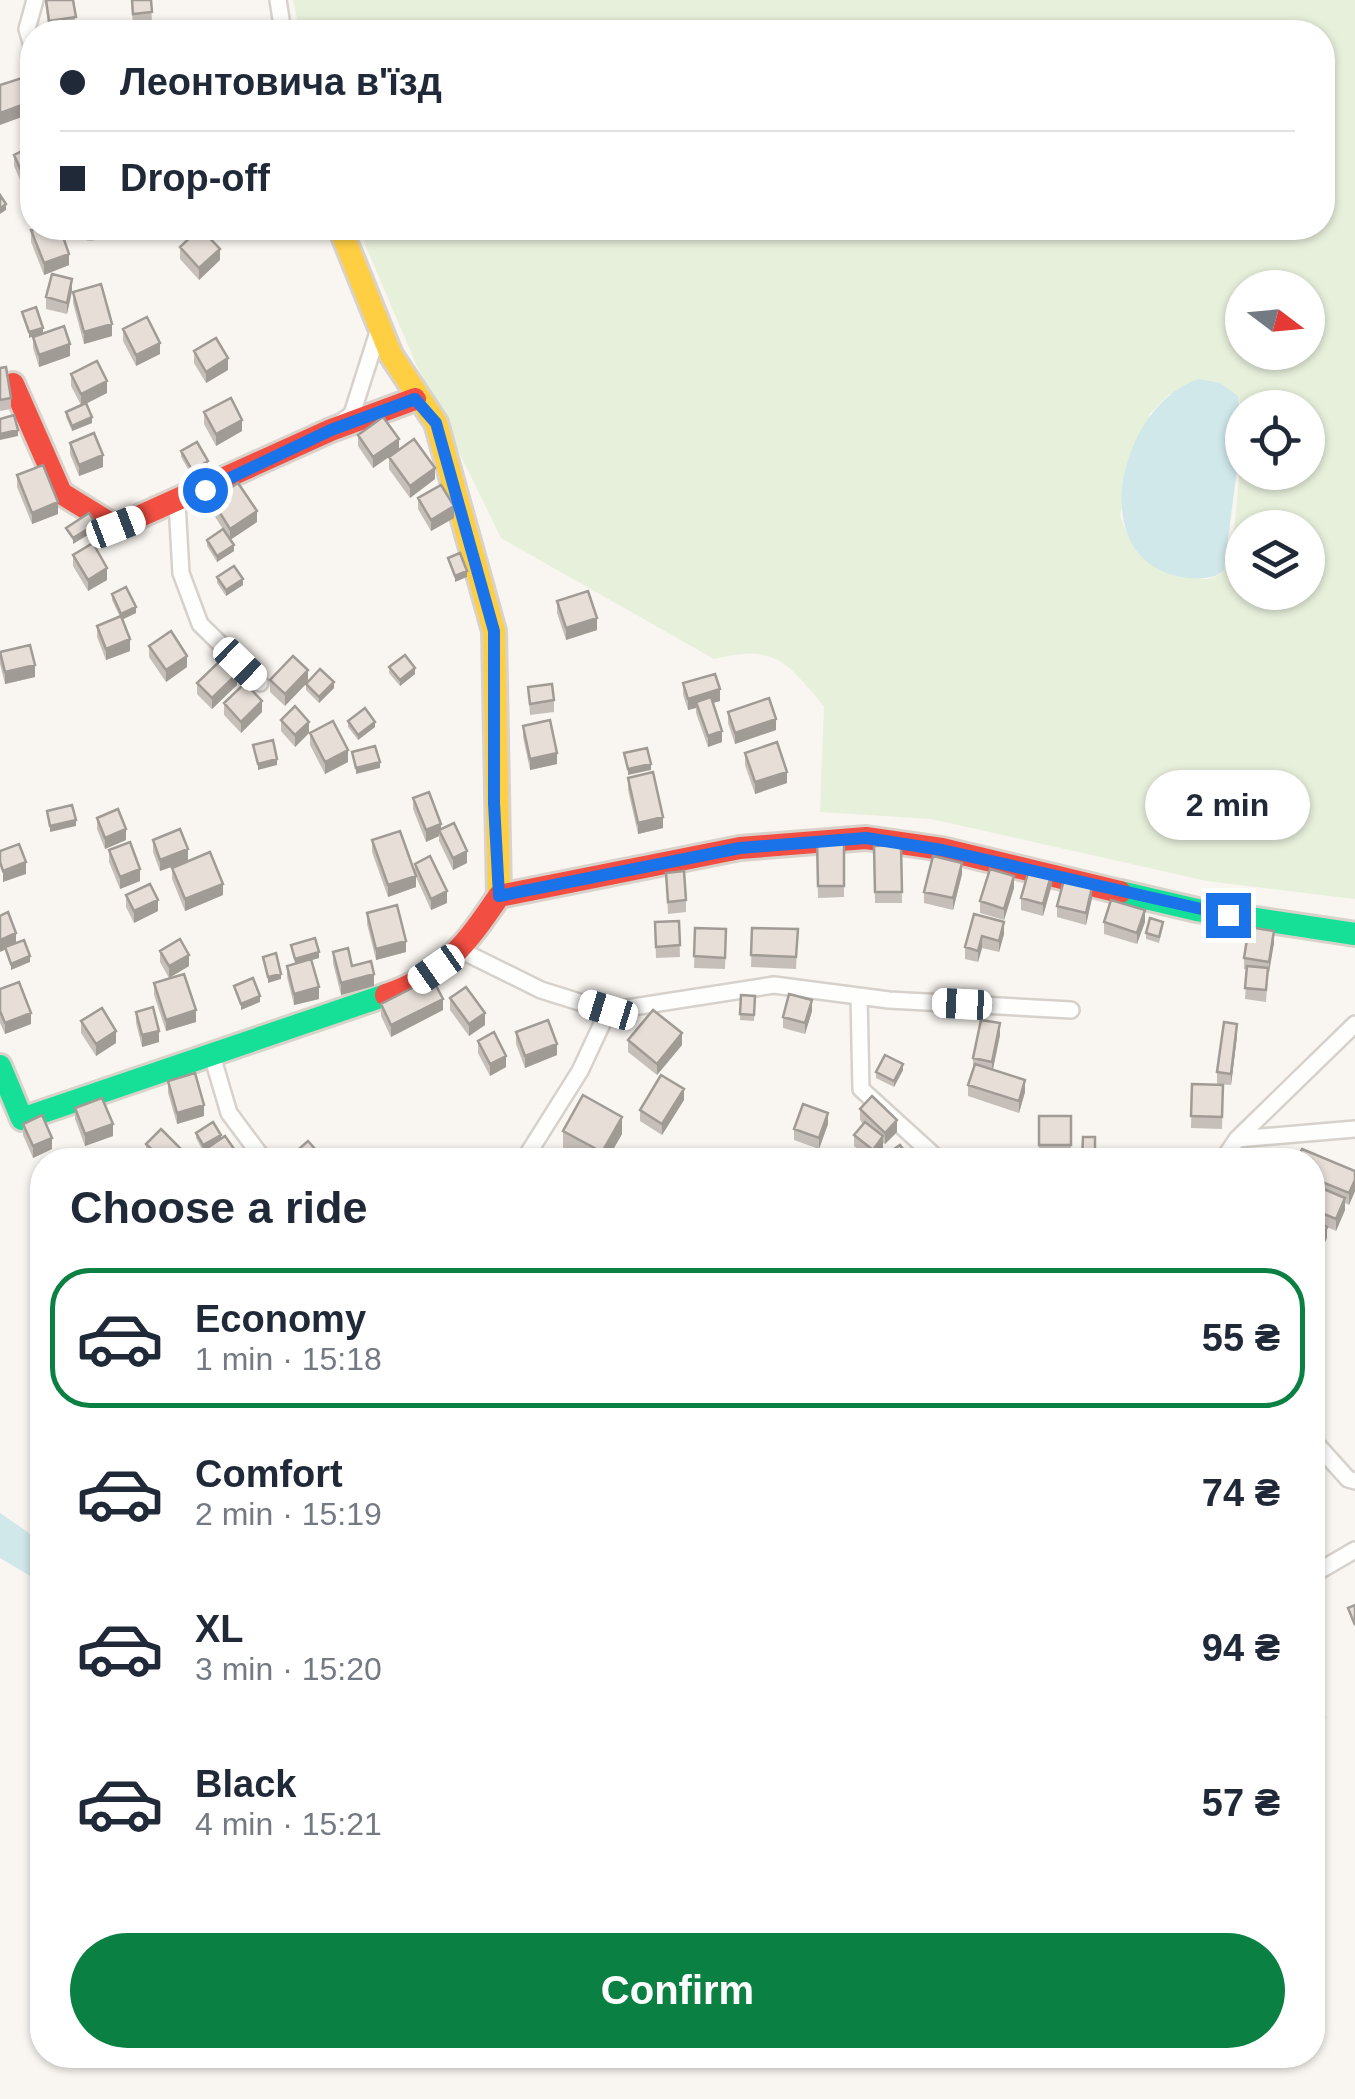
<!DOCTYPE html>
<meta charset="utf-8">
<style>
body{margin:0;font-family:Helvetica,sans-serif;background:#f2f2f3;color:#1f2937;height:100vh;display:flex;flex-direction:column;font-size:38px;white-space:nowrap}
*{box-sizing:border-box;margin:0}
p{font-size:32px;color:#747a83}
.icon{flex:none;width:55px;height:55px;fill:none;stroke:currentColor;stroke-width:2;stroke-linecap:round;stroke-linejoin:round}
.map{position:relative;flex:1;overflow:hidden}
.sheet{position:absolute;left:30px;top:1148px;width:1295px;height:920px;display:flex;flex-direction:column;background:#fff;border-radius:40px;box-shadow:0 2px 8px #0004}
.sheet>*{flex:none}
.top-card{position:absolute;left:20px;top:20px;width:1315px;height:220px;border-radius:40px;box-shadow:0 2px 8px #0004;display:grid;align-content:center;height:220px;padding:0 40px;background:#fff}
.needle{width:65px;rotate:106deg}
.controls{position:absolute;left:1225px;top:270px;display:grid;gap:20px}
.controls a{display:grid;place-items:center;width:100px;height:100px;border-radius:50%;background:#fff;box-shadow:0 2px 8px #0004;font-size:50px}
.end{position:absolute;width:45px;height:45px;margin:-22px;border:12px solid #1a73e8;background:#fff;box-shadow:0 0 0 5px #fff}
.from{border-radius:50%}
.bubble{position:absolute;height:70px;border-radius:35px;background:#fff;box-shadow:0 2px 8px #0004;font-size:32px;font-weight:600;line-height:70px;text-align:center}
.car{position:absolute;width:30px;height:60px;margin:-30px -15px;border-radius:12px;box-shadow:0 0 8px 2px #0007;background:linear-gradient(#fff 24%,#345 0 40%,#fff 0 76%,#345 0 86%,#fff 0)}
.top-card b{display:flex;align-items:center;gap:35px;height:95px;font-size:38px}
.top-card b+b{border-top:2px solid #e0e1e3}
.top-card i{width:25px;height:25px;background:#1f2937}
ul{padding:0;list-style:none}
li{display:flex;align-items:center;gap:30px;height:140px;margin:0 20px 15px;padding:0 20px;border:5px solid transparent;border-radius:40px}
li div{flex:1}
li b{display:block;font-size:38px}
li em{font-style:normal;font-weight:600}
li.on{border-color:#0b8043}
li>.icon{width:90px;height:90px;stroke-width:1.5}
h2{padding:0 40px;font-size:45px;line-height:120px}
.action{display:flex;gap:20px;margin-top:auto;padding:20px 40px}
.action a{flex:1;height:115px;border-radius:60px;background:#0b8043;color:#fff;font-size:40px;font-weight:600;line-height:115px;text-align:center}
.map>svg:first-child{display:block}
.green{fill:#e7f0db;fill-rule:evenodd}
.water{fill:#d0e8ea}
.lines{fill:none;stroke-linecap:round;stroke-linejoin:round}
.street-casing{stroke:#d7d1cb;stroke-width:20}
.fast-casing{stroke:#d9d2cb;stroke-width:28}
.slow-casing{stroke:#d9d2cb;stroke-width:28}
.jam-casing{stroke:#d9d2cb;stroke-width:28}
.street{stroke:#fefefd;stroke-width:15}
.fast{stroke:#16e098;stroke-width:22}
.slow{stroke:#ffcf43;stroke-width:22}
.jam{stroke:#f24e42;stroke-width:22}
.wall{fill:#c6bfb9}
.shaded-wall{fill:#a19b96}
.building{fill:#e6ded7;stroke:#a19b96;stroke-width:2.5}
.route{stroke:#1a73e8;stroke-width:12}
</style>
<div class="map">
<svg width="1355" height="2099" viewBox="0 0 1355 2099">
<rect width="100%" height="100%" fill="#f9f5f0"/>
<path class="green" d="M293,0H1355V899L1207,881L931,819L820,812L824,706C786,661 775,644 714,659L501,538L416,364L358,228H1322V32H300ZM1242,288H1308V352H1242ZM1169,394L1238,396L1242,409L1308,408V472H1242V431C1240,456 1237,561 1220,574C1205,585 1183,575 1168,569C1142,558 1127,542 1120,514L1150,414ZM1242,528H1308V592H1242Z"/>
<path class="water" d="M1199,379L1220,383L1238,396L1242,431L1224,570C1215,579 1201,579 1188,578C1079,565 1120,403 1199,379Z
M0,1513L42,1542V1583L0,1558Z"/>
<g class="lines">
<defs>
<path id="street" d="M278,0L283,32
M32,46L27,29L35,0
M89,228L90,231L101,228
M340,423L352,414L378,332
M177,503L181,573L200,624L260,683
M462,951L541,990L608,1011L774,985L889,1000L1071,1010
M859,996L861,1089L939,1160
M211,1052L229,1113L264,1160
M1237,1139L1355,1129
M524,1160L580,1071L608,1011
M1223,1160L1237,1139L1355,1024
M1312,1439L1348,1479L1355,1481
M1312,1575L1355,1550"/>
<path id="fast" d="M1120,892L1197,910L1355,934
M0,1066L22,1119L386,995"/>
<path id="slow" d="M340,228L391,355L436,423L494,631L499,896"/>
<path id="jam" d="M13,384L61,493L116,527L331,430L415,399
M386,995C443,976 467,943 499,896L740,848L866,838L942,849L1120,892"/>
</defs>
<use href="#street" class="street-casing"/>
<use href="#fast" class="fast-casing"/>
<use href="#slow" class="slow-casing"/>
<use href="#jam" class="jam-casing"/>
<use href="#street" class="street"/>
<use href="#fast" class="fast"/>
<use href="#slow" class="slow"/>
<use href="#jam" class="jam"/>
</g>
<path class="wall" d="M45,0H73L76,29L49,32Z
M131,0H151L152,24L133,25Z
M32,146L25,191L14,166V155Z
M31,230L69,265L44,275L31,242Z
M180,247L220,260L199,280L180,259Z
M72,291L67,314L46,309V297Z
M73,292L112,336L84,344L73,303Z
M123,329L160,354L136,366L123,341Z
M33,337L70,356L39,367L33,348Z
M194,351L228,370L206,383L194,363Z
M0,368L11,398V409L0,411Z
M71,374L107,393L86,404L92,423L72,431L66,417V412L81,405L71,386Z
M204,412L242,431L216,446L204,424Z
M358,435L399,450L373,468L358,446Z
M70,443L103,467L79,476L70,454Z
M181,451L208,467L192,476L181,457Z
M389,457L435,479L410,498L389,469Z
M17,475L58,514L32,524L17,487Z
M418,498L454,518L431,531L418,509Z
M212,500L257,522L230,540L212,512Z
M207,540L234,551L217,562L207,546Z
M73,555L107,580L88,591L73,566Z
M217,577L243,585L226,596L217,583Z
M112,594L136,613L122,620L130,651L106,660L97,637V626L120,617L112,600Z
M557,601L597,630L566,640L557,613Z
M149,646L187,667L166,682L149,657Z
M0,652L35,677L5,684L0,664Z
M293,656L285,706L270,692V680Z
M389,667L415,674L400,686L389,673Z
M197,683L237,685L212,709L197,694Z
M683,683L720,701L713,703L722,742L708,747L696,713V708L688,710L683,695Z
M306,684L334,688L319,703L306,690Z
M528,687L554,700V712L530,715Z
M224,703L262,712L241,733L224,715Z
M728,712L776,730L735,744L728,723Z
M281,720L309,733L295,747L281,731Z
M348,721L375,727L358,740L348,727Z
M523,726L557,764L530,770L523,737Z
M310,733L348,762L325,774L310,745Z
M745,753L787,783L755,794L745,765Z
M628,778L663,828L638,834L628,790Z
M413,798L441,829L467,863L453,870L439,841V836L426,842L413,809Z
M97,818L126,840L105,849L97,829Z
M817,838H844V897L818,898Z
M153,840L188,861L160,871L153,852Z
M372,840L415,874V864L447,903L431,910L416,877V887L388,897L372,852Z
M901,845L902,903H875L874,846Z
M109,850L140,881L120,889L109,862Z
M172,868L223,895L185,911L172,879Z
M666,873L686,900V912L668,914Z
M962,874L953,910L924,903V892Z
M1052,884L1043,916L1021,910V898Z
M1014,888L1004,920L980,913V901Z
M126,895L158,911L134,923L126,907Z
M1092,898L1086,925L1057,917V906Z
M367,913L406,952L376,960L367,924Z
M974,914L1004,934L999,952L982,948L978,962L965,959V947Z
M679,921L680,957L656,958L655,922Z
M1104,922H1145L1137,944L1104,934Z
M1163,927L1159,943L1146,939V933Z
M695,928L726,929L725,969L694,968Z
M752,928L798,929L796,969L751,967Z
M1274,943L1268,973L1266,1002L1245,999L1247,970L1244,969V958Z
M291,945L319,958L311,960L319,999L294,1005L287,977V966L295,963Z
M160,951L189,966L169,978L160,962Z
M333,952L374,986L341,995L333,963Z
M154,983L196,1022L166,1031L154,995Z
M0,989L31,1024L5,1034L0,1023Z
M741,995L755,996L754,1021L740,1020Z
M450,998L485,1025L469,1036L450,1010Z
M381,1004L443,1010L391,1037L381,1016Z
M812,1011L805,1034L783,1028V1017Z
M136,1012L159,1042L142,1047L136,1023Z
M81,1021L116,1043L96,1056L81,1033Z
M516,1032L557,1055L525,1068L516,1044Z
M1000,1035L993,1070L1025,1092L1019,1113L968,1096V1085L973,1070V1058Z
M1237,1036L1231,1085L1217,1084V1072Z
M628,1040L682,1045L657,1075L628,1052Z
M478,1041L506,1067L490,1076L478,1053Z
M903,1070L894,1087L876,1078V1072Z
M168,1081L204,1116L177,1124L168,1093Z
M1192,1084L1223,1085L1222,1129L1191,1128Z
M684,1100L662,1135L640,1121V1110Z
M75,1108L113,1136L85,1146L75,1119Z
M860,1109L897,1132L885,1144L883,1143V1148L874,1160H871L854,1146V1135L863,1124L860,1120Z
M1039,1116H1071V1157H1039Z
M23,1124L52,1149L33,1158L23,1135Z
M828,1124L819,1149L794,1140V1129Z
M563,1131L622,1134L607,1160H584L563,1148Z
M196,1133L221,1139L239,1160H200V1153L203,1151L196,1138Z
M146,1144L181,1160H151L146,1156Z
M1312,1160L1355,1171V1191L1349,1205L1345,1203V1210L1336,1231L1327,1227V1238L1317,1258L1312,1256Z
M1312,1321H1323L1322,1357H1312Z
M1312,1714L1324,1717V1723L1314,1724Z"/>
<path class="shaded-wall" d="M30,102V114L0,125V113Z
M32,176V187L25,191V179Z
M6,204V210L0,214V209Z
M220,249V260L199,280V268Z
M69,254V265L44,275V263Z
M72,279V291L67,314V303Z
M112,324V336L84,344V332Z
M43,328V333L29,338V332Z
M160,343V354L136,366V355Z
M70,344V356L39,367V355Z
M228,358V370L206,383V372Z
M107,381V393L81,406V394Z
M92,417V423L72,431V426Z
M242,420V431L216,446V434Z
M18,430V436L0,440V434Z
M399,439V450L373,468V457Z
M103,455V467L79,476V465Z
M208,461V467L192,476V470Z
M435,468V479L410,498V486Z
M58,502V514L32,524V513Z
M454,506V518L431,531V520Z
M257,511V522L230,540V529Z
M96,524V530L73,544V538Z
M234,545V551L217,562V556Z
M107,568V580L88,591V580Z
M467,571V577L455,582V576Z
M243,579V585L226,596V590Z
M136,607V613L121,620V614Z
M597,618V630L566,640V628Z
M130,639V651L106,660V649Z
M187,656V667L166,682V670Z
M35,665V677L5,684V672Z
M415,668V674L400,686V680Z
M308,670V682L285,706V694Z
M237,674V685L212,709V698Z
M334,682V688L319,703V697Z
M720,689V701L698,707L696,702V708L688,710V699Z
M262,701V712L241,733V722Z
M776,719V730L735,744V733Z
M309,722V733L295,747V735Z
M375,722V727L358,740V735Z
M722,731V742L708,747V736Z
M348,750V762L325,774V762Z
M557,753V764L530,770V759Z
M277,759V765L258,770V764Z
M380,762V768L356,774V768Z
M651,764V770L628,775V769Z
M787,772V783L755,794V782Z
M663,817V828L638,834V823Z
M76,820V826L50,832V826Z
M441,824V834L439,830V836L426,842V830Z
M126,829V840L105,849V838Z
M188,849V861L160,871V860Z
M467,851V863L453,870V858Z
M26,862V874L3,882V871Z
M962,863V874L953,910V898Z
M140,869V881L120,889V877Z
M1052,872V884L1043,916V904Z
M416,876V887L388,897V885Z
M1014,876V888L1004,920V909Z
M223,884V895L185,911V899Z
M1092,887V898L1086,925V913Z
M447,891V903L431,910V899Z
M158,900V911L134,923V911Z
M1145,910V922L1137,944V933Z
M1004,922V934L999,952V941Z
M1274,931V943L1269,973V962Z
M16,933V945L0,952V940Z
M982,936V948L978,962V951Z
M406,941V952L376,960V949Z
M319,952V958L295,965V959Z
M189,955V966L169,978V966Z
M30,956V962L11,970V964Z
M281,974V979L268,983V977Z
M374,974V986L341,995V983Z
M319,987V999L294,1005V994Z
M260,996V1002L241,1010V1004Z
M443,999V1010L391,1037V1025Z
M812,1000V1011L805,1034V1023Z
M196,1010V1022L166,1031V1020Z
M31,1013V1024L5,1034V1023Z
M485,1013V1025L469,1036V1024Z
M1000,1023V1035L992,1073V1062Z
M1237,1024V1036L1231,1085V1074Z
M116,1031V1043L96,1056V1044Z
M159,1031V1042L142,1047V1035Z
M682,1033V1045L657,1075V1064Z
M557,1044V1055L525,1068V1056Z
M506,1056V1067L490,1076V1064Z
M903,1064V1070L894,1087V1081Z
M1025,1080V1092L1019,1113V1101Z
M684,1089V1100L662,1135V1124Z
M204,1105V1116L177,1124V1113Z
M828,1113V1124L819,1149V1138Z
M622,1117V1134L607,1160H602V1152Z
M897,1120V1132L885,1144V1133Z
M113,1124V1136L85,1146V1134Z
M221,1135V1140L203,1151V1145Z
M883,1136V1148L873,1160V1150Z
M52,1138V1149L33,1158V1146Z
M181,1149V1160H171Z
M1355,1180V1191L1349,1205V1193Z
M1345,1198V1210L1336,1231V1219Z
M1327,1227V1238L1317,1258V1246Z"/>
<path class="building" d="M46,0H73L76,17L49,21Z
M132,0H151L152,12L133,14Z
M22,78L30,102L0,113V85Z
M32,146V176L25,179L14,155Z
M0,195L6,204L0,209Z
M39,228H60L69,254L44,263L31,230Z
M200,228L220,249L199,268L180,247Z
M52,274L72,279L67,303L46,297Z
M101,284L112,324L84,332L73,292Z
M36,307L43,328L29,332L22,312Z
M147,317L160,343L136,355L123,329Z
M64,326L70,344L39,355L33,337Z
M216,338L228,358L206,372L194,351Z
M97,361L107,381L81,394L71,374Z
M6,367L11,398L0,400V368Z
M231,398L242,420L216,434L204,412Z
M86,403L92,417L72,426L66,412Z
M14,415L18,430L0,434V419Z
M383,417L399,439L373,457L358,435Z
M94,433L103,455L79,465L70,443Z
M414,439L435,468L410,486L389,457Z
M197,442L208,461L192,470L181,451Z
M43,465L58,502L32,513L17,475Z
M238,483L257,511L230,529L212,500Z
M441,485L454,506L431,520L418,498Z
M89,513L96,524L73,538L66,528Z
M223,529L234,545L217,556L207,540Z
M93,543L107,568L88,580L73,555Z
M460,553L467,571L455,576L448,558Z
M234,566L243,579L226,590L217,577Z
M126,587L136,607L121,614L112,594Z
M588,591L597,618L566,628L557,601Z
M121,616L130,639L106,649L97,626Z
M171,631L187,656L166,670L149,646Z
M30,645L35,665L5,672L0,652Z
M405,655L415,668L400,680L389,667Z
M293,656L308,670L285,694L270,680Z
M223,658L237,674L212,698L197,683Z
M320,669L334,682L319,697L306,684Z
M715,674L720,689L688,699L683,683Z
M245,683L262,701L241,722L224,703Z
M552,684L554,700L530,704L528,687Z
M711,697L722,731L708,736L696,702Z
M769,698L776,719L735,733L728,712Z
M295,706L309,722L295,735L281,720Z
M365,708L375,722L358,735L348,721Z
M550,720L557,753L530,759L523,726Z
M333,721L348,750L325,762L310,733Z
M273,740L277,759L258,764L253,745Z
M777,742L787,772L755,782L745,753Z
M375,746L380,762L356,768L352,752Z
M647,748L651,764L628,769L624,753Z
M653,772L663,817L638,823L628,778Z
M429,792L441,824L426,830L413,798Z
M72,805L76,820L50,826L47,811Z
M118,809L126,829L105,838L97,818Z
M454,823L467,851L453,858L439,830Z
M180,829L188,849L160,860L153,840Z
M400,831L416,876L388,885L372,840Z
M817,838H844V886H818Z
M130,842L140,869L120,877L109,850Z
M19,844L26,862L3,871L0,862V851Z
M901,845L902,892H875L874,846Z
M210,852L223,884L185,899L172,868Z
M430,856L447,891L431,899L415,864Z
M933,856L962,863L953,898L924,892Z
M1030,866L1052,872L1043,904L1021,898Z
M990,869L1014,876L1004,909L980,901Z
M684,871L686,900L668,902L666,873Z
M1064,880L1092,887L1086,913L1057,906Z
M150,884L158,900L134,911L126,895Z
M1111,900L1145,910L1137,933L1104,922Z
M397,905L406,941L376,949L367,913Z
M8,912L16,933L0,940V916Z
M974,914L1004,922L999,941L982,936L978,951L965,947Z
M1150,918L1163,922L1159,937L1146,933Z
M679,921L680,945L656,947L655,922Z
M1249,927L1274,931L1269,962L1244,958Z
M695,928L726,929L725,958L694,956Z
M752,928L798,929L796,957L751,955Z
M315,938L319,952L295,959L291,945Z
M180,939L189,955L169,966L160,951Z
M24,940L30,956L11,964L5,947Z
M348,948L352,966L371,961L374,974L341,983L333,952Z
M276,953L281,974L268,977L263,957Z
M311,959L319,987L294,994L287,966Z
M1247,966L1268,968L1266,990L1245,988Z
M184,974L196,1010L166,1020L154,983Z
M253,978L260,996L241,1004L234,986Z
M432,978L443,999L391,1025L381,1004Z
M19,982L31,1013L5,1023L0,1011V989Z
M466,987L485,1013L469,1024L450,998Z
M789,994L812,1000L805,1023L783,1017Z
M741,995L755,996L754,1015L740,1014Z
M153,1007L159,1031L142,1035L136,1012Z
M102,1008L116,1031L96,1044L81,1021Z
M653,1010L682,1033L657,1064L628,1040Z
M548,1020L557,1044L525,1056L516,1032Z
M981,1020L1000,1023L992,1062L973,1058Z
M1224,1022L1237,1024L1231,1074L1217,1072Z
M494,1032L506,1056L490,1064L478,1041Z
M885,1055L903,1064L894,1081L876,1072Z
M975,1064L1025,1080L1019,1101L968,1085Z
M195,1073L204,1105L177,1113L168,1081Z
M661,1075L684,1089L662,1124L640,1110Z
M1192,1084L1223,1085L1222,1117L1191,1116Z
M583,1095L622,1117L602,1152L563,1131Z
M872,1096L897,1120L885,1133L860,1109Z
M102,1098L113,1124L85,1134L75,1108Z
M803,1104L828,1113L819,1138L794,1129Z
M42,1115L52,1138L33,1146L23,1124Z
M1039,1116H1071V1145H1039Z
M213,1122L221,1135L203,1145L196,1133Z
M865,1122L883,1136L873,1150L854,1135Z
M161,1129L181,1149L171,1160H163L146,1144Z
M225,1136L239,1156L232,1160H205L200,1153Z
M1083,1137H1095V1160H1082Z
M308,1141L325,1160H295L291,1156Z
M900,1145L911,1160H887L884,1156Z
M1302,1149L1355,1171V1180L1349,1193L1312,1178V1160H1297Z
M1251,1152L1269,1160H1247Z
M1312,1184L1345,1198L1336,1219L1312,1209Z
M1312,1219L1327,1227L1317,1246L1312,1244Z
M1312,1321H1323L1322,1345H1312Z
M1355,1605V1625L1348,1608Z
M1321,1697L1324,1717L1314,1718L1312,1698Z"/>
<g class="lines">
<path class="route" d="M205,490L331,430L415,399L436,423L494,631V803L499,896L740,848L866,838L942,850L1228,915"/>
</g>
</svg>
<div class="controls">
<a><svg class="needle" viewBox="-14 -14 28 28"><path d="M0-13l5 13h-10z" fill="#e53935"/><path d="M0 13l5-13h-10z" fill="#747a83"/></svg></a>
<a><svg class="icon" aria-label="locate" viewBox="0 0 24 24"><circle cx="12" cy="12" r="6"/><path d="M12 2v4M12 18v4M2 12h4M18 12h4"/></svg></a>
<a><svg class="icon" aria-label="layers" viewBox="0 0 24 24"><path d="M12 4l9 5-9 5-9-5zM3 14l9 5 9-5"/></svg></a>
</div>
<i class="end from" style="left:205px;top:490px"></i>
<i class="end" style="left:1228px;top:915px"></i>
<div class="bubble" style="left:1145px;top:770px;width:165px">2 min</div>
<i class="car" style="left:116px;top:527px;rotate:69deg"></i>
<i class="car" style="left:240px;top:664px;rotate:134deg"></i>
<i class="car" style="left:436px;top:969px;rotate:235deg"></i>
<i class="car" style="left:962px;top:1004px;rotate:273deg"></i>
<i class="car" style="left:608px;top:1010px;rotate:287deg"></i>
<div class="top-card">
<b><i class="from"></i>Леонтовича в'їзд</b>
<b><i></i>Drop-off</b>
</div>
<section class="sheet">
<h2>Choose a ride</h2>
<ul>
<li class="on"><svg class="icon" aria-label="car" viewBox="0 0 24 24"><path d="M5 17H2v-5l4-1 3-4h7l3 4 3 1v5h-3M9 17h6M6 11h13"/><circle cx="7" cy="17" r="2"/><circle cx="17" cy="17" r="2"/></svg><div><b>Economy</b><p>1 min · 15:18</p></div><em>55 ₴</em></li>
<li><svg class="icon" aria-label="car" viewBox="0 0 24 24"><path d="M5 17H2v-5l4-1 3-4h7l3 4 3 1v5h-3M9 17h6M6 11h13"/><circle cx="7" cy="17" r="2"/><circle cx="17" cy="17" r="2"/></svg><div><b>Comfort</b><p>2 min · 15:19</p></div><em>74 ₴</em></li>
<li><svg class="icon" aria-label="car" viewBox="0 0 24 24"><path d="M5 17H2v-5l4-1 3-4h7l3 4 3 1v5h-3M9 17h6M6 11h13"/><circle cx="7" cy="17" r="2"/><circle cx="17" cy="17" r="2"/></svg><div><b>XL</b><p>3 min · 15:20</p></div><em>94 ₴</em></li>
<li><svg class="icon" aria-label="car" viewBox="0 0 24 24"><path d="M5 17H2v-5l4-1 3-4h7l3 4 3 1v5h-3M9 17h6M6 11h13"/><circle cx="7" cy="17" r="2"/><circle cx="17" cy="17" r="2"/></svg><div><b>Black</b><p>4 min · 15:21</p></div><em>57 ₴</em></li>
</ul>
<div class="action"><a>Confirm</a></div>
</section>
</div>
